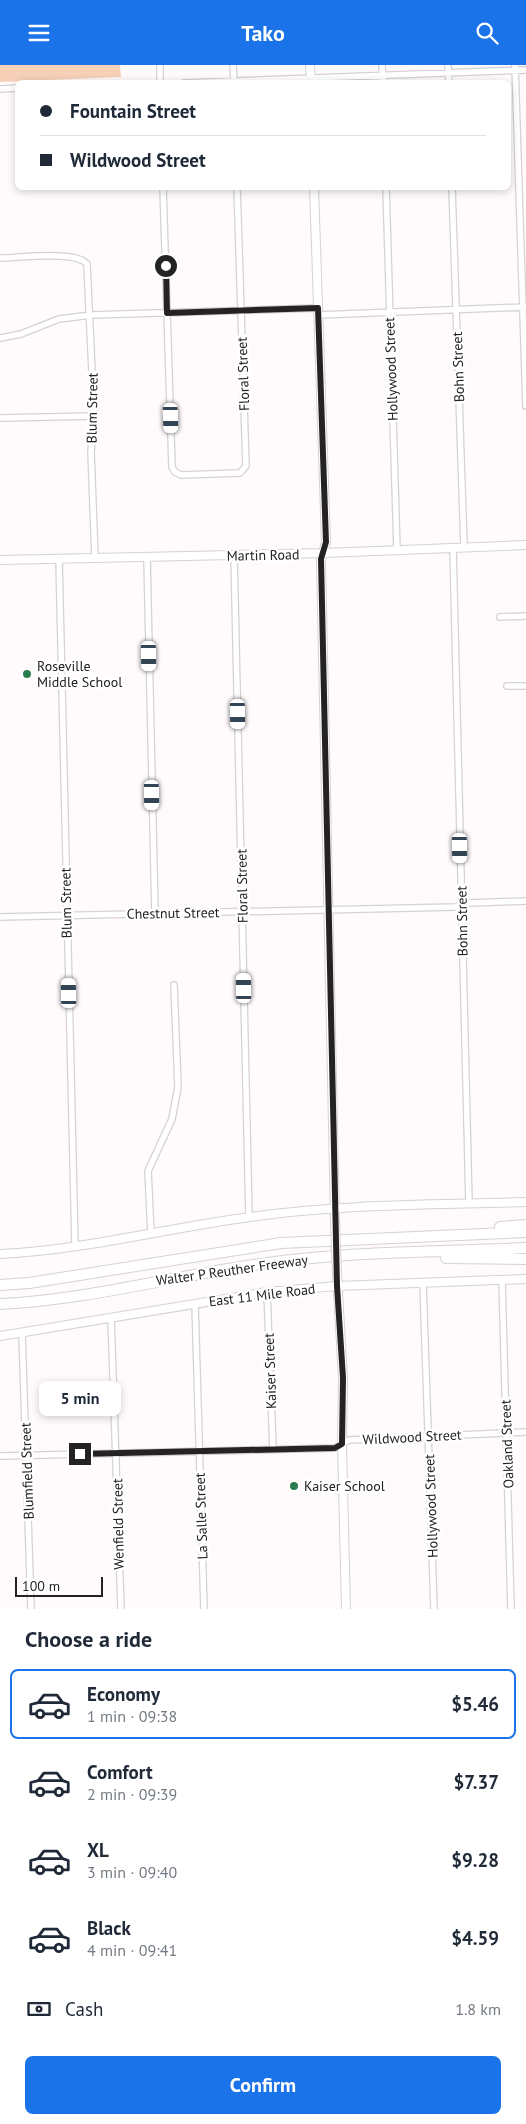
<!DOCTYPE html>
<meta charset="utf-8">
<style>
body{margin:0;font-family:"PT Sans",sans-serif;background:#f2f2f3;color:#1f2937;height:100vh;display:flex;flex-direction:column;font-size:19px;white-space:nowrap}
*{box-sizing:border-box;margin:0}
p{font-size:16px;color:#747a83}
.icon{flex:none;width:28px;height:28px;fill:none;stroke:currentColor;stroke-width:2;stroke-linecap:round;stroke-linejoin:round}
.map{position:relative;height:1544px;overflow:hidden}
.panel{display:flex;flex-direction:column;background:#fff;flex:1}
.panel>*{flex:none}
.banner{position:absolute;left:15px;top:15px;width:496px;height:110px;border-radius:8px;box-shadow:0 2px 8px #0003;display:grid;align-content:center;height:110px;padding:0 25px;background:#fff}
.scale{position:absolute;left:15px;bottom:12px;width:88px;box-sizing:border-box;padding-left:5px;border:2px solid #242223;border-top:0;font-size:14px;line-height:18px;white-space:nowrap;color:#242223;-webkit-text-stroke:4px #fff;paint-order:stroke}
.end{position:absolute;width:22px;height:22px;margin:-11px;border:6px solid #242223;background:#fff;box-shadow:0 0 0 2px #fff}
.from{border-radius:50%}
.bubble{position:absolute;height:35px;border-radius:8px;background:#fff;box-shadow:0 2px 8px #0003;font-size:16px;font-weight:800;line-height:35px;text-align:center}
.car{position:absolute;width:15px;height:30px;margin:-15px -8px;border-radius:6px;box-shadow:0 0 4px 1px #0007;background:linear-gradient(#fff 24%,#345 0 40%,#fff 0 76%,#345 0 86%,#fff 0)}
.banner b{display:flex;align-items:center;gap:18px;height:48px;font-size:19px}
.banner b+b{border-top:1px solid #e0e1e3}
.banner i{width:12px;height:12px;background:#1f2937}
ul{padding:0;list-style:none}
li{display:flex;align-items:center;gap:15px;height:70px;margin:0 10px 8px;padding:0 15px;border:2px solid transparent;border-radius:8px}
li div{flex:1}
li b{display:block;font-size:19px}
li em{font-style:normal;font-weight:800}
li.active{border-color:#1a73e8}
li>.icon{width:45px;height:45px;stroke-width:1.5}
h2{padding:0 25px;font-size:22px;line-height:60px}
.pay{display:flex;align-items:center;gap:12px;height:55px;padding:0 25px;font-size:19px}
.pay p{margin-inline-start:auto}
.primary-button{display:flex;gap:10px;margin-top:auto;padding:10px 25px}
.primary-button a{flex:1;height:58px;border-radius:8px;background:#1a73e8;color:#fff;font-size:20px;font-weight:800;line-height:58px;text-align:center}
header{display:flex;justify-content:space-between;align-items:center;height:65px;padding:0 25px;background:#1a73e8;color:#fff;font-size:22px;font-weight:800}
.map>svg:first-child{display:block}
.green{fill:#f7d0b8}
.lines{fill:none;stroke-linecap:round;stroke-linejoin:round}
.street-casing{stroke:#d7d0d4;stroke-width:8}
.secondary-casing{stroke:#d7d0d4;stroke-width:10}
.highway-casing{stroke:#d7d0d4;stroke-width:12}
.street{stroke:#fff;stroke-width:5.5}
.secondary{stroke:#fff;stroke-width:8}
.highway{stroke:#fff;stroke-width:10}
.secondary-bridge-casing{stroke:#d7d0d4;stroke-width:10;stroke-linecap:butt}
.secondary-bridge{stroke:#fff;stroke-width:8}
.route{stroke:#242223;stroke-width:6}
.poi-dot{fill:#2b7d4e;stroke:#fff;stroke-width:2}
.labels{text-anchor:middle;stroke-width:5;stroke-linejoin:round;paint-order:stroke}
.street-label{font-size:14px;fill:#242223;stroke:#fff}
.poi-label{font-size:14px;fill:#242223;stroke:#fff;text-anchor:start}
</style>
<header><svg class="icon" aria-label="menu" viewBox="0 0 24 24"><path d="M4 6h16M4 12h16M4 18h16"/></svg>Tako<svg class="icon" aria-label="search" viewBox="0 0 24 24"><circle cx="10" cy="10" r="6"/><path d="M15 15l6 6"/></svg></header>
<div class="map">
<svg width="526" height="1544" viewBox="0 0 526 1544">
<rect width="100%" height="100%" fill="#fffafc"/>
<path class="green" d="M0,0H120L121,12L0,17Z"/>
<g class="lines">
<defs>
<path id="street" d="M160,0V18
M233,0L234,18
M382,0L383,18
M448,0L449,18
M515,0L526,341
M184,18L526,5
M0,24L18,23
M163,122L172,402L175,407L181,410L240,408L246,401L237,122
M386,122L397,485
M452,122L464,482
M0,193C19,193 76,185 87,199L94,351L91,387L95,493
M318,250L526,242
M0,273L21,269L59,254L91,250L318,243
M0,353L94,351
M453,483L469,1139
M234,490L249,1152
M147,492L155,849
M59,494L75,1181
M500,552L526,551
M507,621H526
M0,852L455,842L469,838L526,836
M151,1169L148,1106L172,1054L178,1022L174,920
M502,1215L511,1544
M423,1218L434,1544
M267,1227L273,1384
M195,1238L204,1544
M111,1253L121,1544
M22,1268L31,1544
M0,1391L335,1383L349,1375L526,1367"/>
<path id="secondary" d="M310,0L311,18
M314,122L326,477L321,495L335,1156
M0,495L324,488L526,480
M0,1189C85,1185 167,1163 250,1152C341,1139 434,1140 526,1137
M337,1209L343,1313L342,1379L346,1544
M0,1271L267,1227L337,1221L526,1214"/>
<path id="highway" d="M500,1162L526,1160
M446,1193L526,1194
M0,1220L29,1218L281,1178L526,1167
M0,1239C85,1235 170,1212 254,1200C344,1186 436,1187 526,1183"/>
</defs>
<use href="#street" class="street-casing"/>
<use href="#secondary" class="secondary-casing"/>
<use href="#highway" class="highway-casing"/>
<use href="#street" class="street"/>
<use href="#secondary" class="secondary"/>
<use href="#highway" class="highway"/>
<defs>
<path id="secondary-bridge" d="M335,1156L337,1209"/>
</defs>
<use href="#secondary-bridge" class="secondary-bridge-casing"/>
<use href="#secondary-bridge" class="secondary-bridge"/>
</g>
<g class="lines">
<path class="route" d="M80,1389L335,1383L342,1379L343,1313L337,1221L321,494L326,477L318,243L167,248L166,201"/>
</g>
<g class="poi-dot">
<circle cx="27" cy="609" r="5"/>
<circle cx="294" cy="1421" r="5"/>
</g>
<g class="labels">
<g class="street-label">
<text transform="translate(458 302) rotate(-92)" y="5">Bohn Street</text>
<text transform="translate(391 304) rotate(-92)" y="5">Hollywood Street</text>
<text transform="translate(243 309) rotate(-92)" y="5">Floral Street</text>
<text transform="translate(92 343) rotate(-89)" y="5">Blum Street</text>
<text transform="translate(263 490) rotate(-1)" y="5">Martin Road</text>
<text transform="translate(242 821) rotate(-91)" y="5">Floral Street</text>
<text transform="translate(66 838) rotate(-91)" y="5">Blum Street</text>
<text transform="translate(173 848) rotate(-1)" y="5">Chestnut Street</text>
<text transform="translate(462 856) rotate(-91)" y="5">Bohn Street</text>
<text transform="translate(232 1205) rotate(-8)" y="5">Walter P Reuther Freeway</text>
<text transform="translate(262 1230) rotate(-7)" y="5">East 11 Mile Road</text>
<text transform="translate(270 1306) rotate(-92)" y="5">Kaiser Street</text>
<text transform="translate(412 1372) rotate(-3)" y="5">Wildwood Street</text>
<text transform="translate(507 1379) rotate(-92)" y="5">Oakland Street</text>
<text transform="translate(27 1406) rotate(-92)" y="5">Blumfield Street</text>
<text transform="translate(431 1441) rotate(-92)" y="5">Hollywood Street</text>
<text transform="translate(201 1451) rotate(-92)" y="5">La Salle Street</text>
<text transform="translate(118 1459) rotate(-91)" y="5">Wenfield Street</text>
</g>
<g class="poi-label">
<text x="37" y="606">Roseville<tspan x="37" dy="16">Middle School</tspan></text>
<text x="304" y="1426">Kaiser School</text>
</g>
</g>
</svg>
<div class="scale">100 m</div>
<i class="end from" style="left:166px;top:201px"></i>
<i class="end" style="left:80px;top:1389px"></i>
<div class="bubble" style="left:39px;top:1316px;width:82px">5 min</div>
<i class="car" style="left:171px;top:353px;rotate:178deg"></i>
<i class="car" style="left:149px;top:591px;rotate:179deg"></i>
<i class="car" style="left:238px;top:649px;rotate:179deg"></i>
<i class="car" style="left:152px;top:730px;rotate:179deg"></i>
<i class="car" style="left:460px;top:783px;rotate:179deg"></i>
<i class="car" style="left:244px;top:923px;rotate:359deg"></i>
<i class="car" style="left:69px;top:928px;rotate:359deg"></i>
<div class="banner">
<b><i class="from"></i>Fountain Street</b>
<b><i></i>Wildwood Street</b>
</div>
</div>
<section class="panel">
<h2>Choose a ride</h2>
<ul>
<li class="active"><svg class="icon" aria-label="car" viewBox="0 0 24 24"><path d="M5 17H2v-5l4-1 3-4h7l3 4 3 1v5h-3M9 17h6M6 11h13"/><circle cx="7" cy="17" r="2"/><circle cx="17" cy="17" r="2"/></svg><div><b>Economy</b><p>1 min · 09:38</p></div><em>$5.46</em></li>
<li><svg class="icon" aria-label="car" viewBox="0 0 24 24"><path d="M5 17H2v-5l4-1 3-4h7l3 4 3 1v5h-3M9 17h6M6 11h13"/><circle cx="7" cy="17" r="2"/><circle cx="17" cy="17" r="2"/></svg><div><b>Comfort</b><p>2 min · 09:39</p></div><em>$7.37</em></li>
<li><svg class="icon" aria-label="car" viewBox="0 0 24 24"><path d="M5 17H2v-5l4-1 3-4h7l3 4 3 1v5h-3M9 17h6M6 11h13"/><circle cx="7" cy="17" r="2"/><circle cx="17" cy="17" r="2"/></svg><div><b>XL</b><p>3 min · 09:40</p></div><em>$9.28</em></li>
<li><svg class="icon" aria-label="car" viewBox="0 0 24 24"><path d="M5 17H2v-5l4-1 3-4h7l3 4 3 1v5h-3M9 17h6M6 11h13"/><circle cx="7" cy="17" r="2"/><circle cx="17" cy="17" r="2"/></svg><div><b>Black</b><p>4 min · 09:41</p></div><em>$4.59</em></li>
</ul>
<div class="pay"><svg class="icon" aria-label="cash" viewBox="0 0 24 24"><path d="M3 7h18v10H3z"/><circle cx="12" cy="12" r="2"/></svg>Cash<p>1.8 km</p></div>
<div class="primary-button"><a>Confirm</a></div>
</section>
